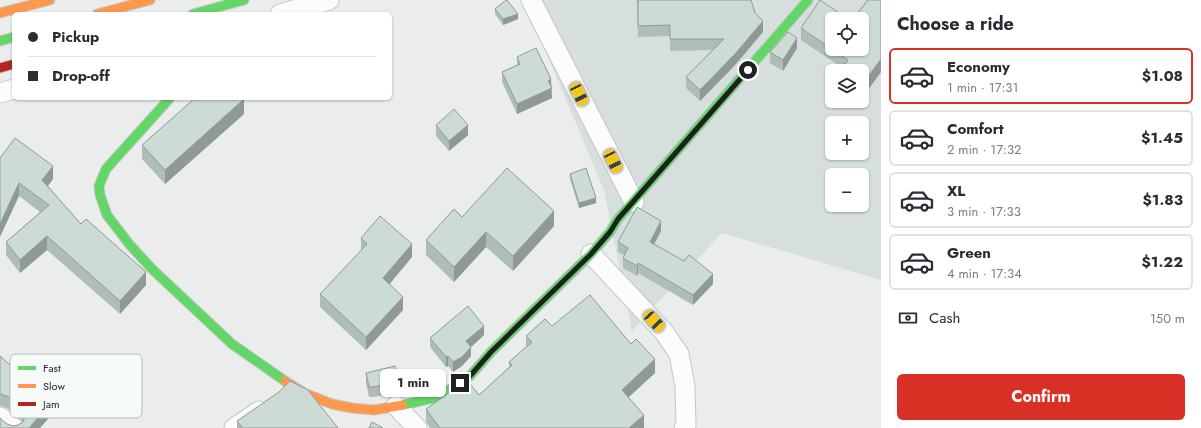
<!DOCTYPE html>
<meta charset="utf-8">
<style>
body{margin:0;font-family:Jost,sans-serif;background:#f2f2f3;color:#2b2b33;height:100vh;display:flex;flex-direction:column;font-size:15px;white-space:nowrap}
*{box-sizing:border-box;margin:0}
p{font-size:13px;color:#7c7c81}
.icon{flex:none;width:22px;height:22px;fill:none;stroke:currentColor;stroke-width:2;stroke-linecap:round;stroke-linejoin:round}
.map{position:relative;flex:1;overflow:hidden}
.drawer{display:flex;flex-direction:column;background:#fff;width:320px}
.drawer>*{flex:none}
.top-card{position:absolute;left:12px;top:12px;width:380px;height:88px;border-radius:6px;box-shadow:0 1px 3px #0004;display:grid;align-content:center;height:88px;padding:0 16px;background:#fff}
.fabs{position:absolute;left:825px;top:12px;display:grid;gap:8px}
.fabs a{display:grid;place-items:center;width:44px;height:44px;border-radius:6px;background:#fff;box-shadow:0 1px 3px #0004;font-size:20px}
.end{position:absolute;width:18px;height:18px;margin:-9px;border:5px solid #1f2120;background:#fff;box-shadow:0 0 0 2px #fff}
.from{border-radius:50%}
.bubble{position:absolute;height:28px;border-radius:6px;background:#fff;box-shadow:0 1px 3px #0004;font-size:13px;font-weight:700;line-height:28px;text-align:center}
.car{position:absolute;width:12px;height:24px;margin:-12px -6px;border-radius:5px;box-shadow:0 0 3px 1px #0007;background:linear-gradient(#f5c518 24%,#345 0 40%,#f5c518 0 76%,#345 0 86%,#f5c518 0)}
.top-card b{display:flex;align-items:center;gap:14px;height:38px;font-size:15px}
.top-card b+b{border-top:1px solid #e1e1e2}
.top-card i{width:10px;height:10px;background:#2b2b33}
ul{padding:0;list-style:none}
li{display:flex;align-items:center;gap:12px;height:56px;margin:0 8px 6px;padding:0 8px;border:2px solid #e1e1e2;border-radius:6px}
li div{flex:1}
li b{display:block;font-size:15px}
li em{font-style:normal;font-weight:700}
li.active{border-color:#d93025}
li>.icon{width:36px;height:36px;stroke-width:1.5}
h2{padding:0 16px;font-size:18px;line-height:48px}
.pay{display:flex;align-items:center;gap:10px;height:44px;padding:0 16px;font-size:15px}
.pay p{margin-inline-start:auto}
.button{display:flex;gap:8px;margin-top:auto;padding:8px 16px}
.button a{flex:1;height:46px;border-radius:6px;background:#d93025;color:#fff;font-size:16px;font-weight:700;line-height:46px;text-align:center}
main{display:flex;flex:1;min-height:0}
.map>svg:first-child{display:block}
.built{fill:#d6dfdd;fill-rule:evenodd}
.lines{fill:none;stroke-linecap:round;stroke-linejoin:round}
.street-casing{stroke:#c5c7c7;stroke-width:21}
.fast-casing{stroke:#c5c7c7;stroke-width:11}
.slow-casing{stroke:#c5c7c7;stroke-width:11}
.jam-casing{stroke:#c5c7c7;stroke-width:11}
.street{stroke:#fcfcfc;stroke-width:19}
.fast{stroke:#63d668;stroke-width:9}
.slow{stroke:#ff974d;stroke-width:9}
.jam{stroke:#b3261e;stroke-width:9}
.wall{fill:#afbdb7}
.shaded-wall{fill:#8f9a95}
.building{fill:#ccdcd5;stroke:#8f9a95}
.route{stroke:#1f2120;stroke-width:5}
.key{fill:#f6fbfa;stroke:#b6bab9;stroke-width:1}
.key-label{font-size:11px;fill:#1f2120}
</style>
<main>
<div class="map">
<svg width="881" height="428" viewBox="0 0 881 428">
<rect width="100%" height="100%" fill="#eaedec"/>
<path class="built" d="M524,0H881V280L722,233L632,331L604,190ZM832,19H862V49H832ZM832,71H862V101H832ZM832,123H862V153H832ZM832,175H862V205H832Z"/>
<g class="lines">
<defs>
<path id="street" d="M531,0L634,202
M280,14L329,0
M0,93L14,89
M591,254L664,332L679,354L685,386L686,425L684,428
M396,406L417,428
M0,417L14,428
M234,428L259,411"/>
<path id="fast" d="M193,14L244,0
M0,41L14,37
M170,98L106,169L99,186L100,195L107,215L130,245L152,269L232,344L285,381
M403,405L438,397L470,376L491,352L591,254L610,232L618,219L808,0"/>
<path id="slow" d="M0,13L50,0
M97,14L150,0
M285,381L304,393L332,404L352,408L374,410L403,405"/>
<path id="jam" d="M0,68L14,64"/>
</defs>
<use href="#street" class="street-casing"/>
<use href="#fast" class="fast-casing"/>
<use href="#slow" class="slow-casing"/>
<use href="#jam" class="jam-casing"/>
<use href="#street" class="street"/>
<use href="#fast" class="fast"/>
<use href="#slow" class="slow"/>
<use href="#jam" class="jam"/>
</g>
<path class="wall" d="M637,0H751L755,13L763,32L735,65L700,101L686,88V77L712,50L670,51V36L638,37Z
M867,0H881L865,94L862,92V71H844V69L801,40V28L832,49Z
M495,9L518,19L503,25L495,14Z
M797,48L783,71L770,63V52Z
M517,57L551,86L552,98L517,114L502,82V72L517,65Z
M244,114L165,184L142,159V145Z
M436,125L468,135L449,151L436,136Z
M0,158L53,179L48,186L81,224L146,285L120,314L47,250L20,273L6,255V242L40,212L19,196Z
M570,174L596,203L579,208L570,179Z
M462,217L554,226L513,271L486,247L454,282L426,255V240Z
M661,231L654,244L713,284L693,305L638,273L637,276L623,268V258L624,255L618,252V242Z
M361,238L412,257L390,284L403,310L366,350L320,307V294L361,251Z
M552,326L631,344L655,373L628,398L644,428H430L426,422V409L479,395L509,367V362L526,347V336Z
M484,335L471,347V356L462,366L453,372L448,366L446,367L430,347V338Z
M0,356L54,412L40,428H0L7,424L13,426L18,425L23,422L21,420L7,408L0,406Z
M366,373L398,382V393L373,397H369L366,383Z
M237,421L338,428H237Z"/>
<path class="shaded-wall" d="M518,14V19L503,25V19Z
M763,21V32L735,65L700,101V90Z
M797,38V48L783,71V60Z
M881,59V72L865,94V81Z
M551,79L552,98L517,114V104L548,81Z
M244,99V114L165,184V170Z
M468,125V135L449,151V141Z
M53,166V179L42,193V180Z
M19,183V196L0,237V224Z
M596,198V203L579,208V203Z
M554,211V226L513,271V256Z
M661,221V231L650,252V242Z
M486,232V247L454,282V267Z
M47,236V250L20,273V260Z
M412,244V257L383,291V278Z
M638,263V273L637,276V266Z
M146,272V285L120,314V301Z
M713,274V284L693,305V295Z
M403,297V310L366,350V337Z
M484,326V335L471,347V356L462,366L453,372V362L466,341Z
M448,356V366L446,367V357Z
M655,359V373L622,403V390Z
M54,399V412L40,428H29Z
M644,415V428H629Z"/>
<path class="building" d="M506,0H507L518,14L503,19L495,9Z
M638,0H751L755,13L763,21L735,54L700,90L686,77L724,39H670V25L638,26Z
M820,0L848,19H832V49L801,28Z
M868,0H881V59L865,81L862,79V71H850L844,66L848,60L832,49H862V19H853Z
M788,32L797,38L783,60L770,52Z
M536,48L551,79L548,81L552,88L517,104L502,72L520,64L517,57Z
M195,98H243L244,99L165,170L142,145Z
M454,109L468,125L449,141L436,125Z
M15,138L53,166L42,180L81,224L86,219L146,272L120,301L47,236L20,260L6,242L49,205L19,183L0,224V158Z
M507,168L554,211L513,256L486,232L454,267L426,240L454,209L462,217Z
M586,168L596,198L579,203L570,174Z
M637,207L661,221L650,242L684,261L689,255L713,274L693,295L638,263L637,266L623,258L628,248L618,242Z
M380,216L412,244L383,278L403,297L366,337L320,294L367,244L361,238Z
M590,295L631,344L636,339L655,359L622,390L644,415L629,428H440L426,409L467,380L479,395L512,365L509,362L532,342L526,336L545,319L552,326Z
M468,306L484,326L466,341L471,347L462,357L453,362L448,356L446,357L430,338Z
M0,356L18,372L20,369L54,399L29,428H0V418L7,424L13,426L18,425L23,422L25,417L24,412L21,407L7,396L0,394Z
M395,366L398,382L373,387H369L366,373Z
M290,381L308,390L338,428H243L237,421L279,392Z
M372,422L383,428H369Z"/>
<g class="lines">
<path class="route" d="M460,383L470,376L491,352L591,254L610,232L618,219L748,70"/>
</g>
<rect x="10" y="354" width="132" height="64" rx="6" class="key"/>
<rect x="18" y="366" width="18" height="4" fill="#63d668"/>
<rect x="18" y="384" width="18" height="4" fill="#ff974d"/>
<rect x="18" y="402" width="18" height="4" fill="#b3261e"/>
<g class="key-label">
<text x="43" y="372">Fast</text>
<text x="43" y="390">Slow</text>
<text x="43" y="408">Jam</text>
</g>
</svg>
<div class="fabs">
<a><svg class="icon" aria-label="locate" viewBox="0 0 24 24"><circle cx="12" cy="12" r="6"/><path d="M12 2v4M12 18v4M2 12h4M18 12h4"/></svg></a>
<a><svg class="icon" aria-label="layers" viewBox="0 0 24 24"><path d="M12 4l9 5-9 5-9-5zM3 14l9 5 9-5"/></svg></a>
<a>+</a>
<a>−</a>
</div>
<i class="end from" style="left:748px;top:70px"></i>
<i class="end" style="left:460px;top:383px"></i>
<div class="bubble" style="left:380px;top:369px;width:66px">1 min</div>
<i class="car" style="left:579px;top:94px;rotate:153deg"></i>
<i class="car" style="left:613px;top:161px;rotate:153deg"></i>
<i class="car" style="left:654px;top:321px;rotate:137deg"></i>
<div class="top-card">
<b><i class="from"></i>Pickup</b>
<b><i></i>Drop-off</b>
</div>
</div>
<section class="drawer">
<h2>Choose a ride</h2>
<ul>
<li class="active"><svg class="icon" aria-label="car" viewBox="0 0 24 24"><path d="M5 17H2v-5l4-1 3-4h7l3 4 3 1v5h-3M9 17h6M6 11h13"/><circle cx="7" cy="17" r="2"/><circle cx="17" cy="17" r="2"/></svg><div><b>Economy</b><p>1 min · 17:31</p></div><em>$1.08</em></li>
<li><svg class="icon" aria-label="car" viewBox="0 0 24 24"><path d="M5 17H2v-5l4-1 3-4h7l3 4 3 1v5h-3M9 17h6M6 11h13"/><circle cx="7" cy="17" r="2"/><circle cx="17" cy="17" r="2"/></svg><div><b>Comfort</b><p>2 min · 17:32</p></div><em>$1.45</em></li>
<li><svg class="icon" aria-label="car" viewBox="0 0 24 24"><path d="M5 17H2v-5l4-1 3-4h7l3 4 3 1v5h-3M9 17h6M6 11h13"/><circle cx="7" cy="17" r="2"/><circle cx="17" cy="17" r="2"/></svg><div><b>XL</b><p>3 min · 17:33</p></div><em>$1.83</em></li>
<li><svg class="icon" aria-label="car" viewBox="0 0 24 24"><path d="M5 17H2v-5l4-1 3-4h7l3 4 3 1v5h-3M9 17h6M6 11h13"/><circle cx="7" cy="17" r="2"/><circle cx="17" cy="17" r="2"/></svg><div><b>Green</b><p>4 min · 17:34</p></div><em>$1.22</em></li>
</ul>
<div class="pay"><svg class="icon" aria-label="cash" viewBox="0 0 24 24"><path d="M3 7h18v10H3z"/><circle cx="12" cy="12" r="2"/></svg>Cash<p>150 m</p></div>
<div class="button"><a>Confirm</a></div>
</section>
</main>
